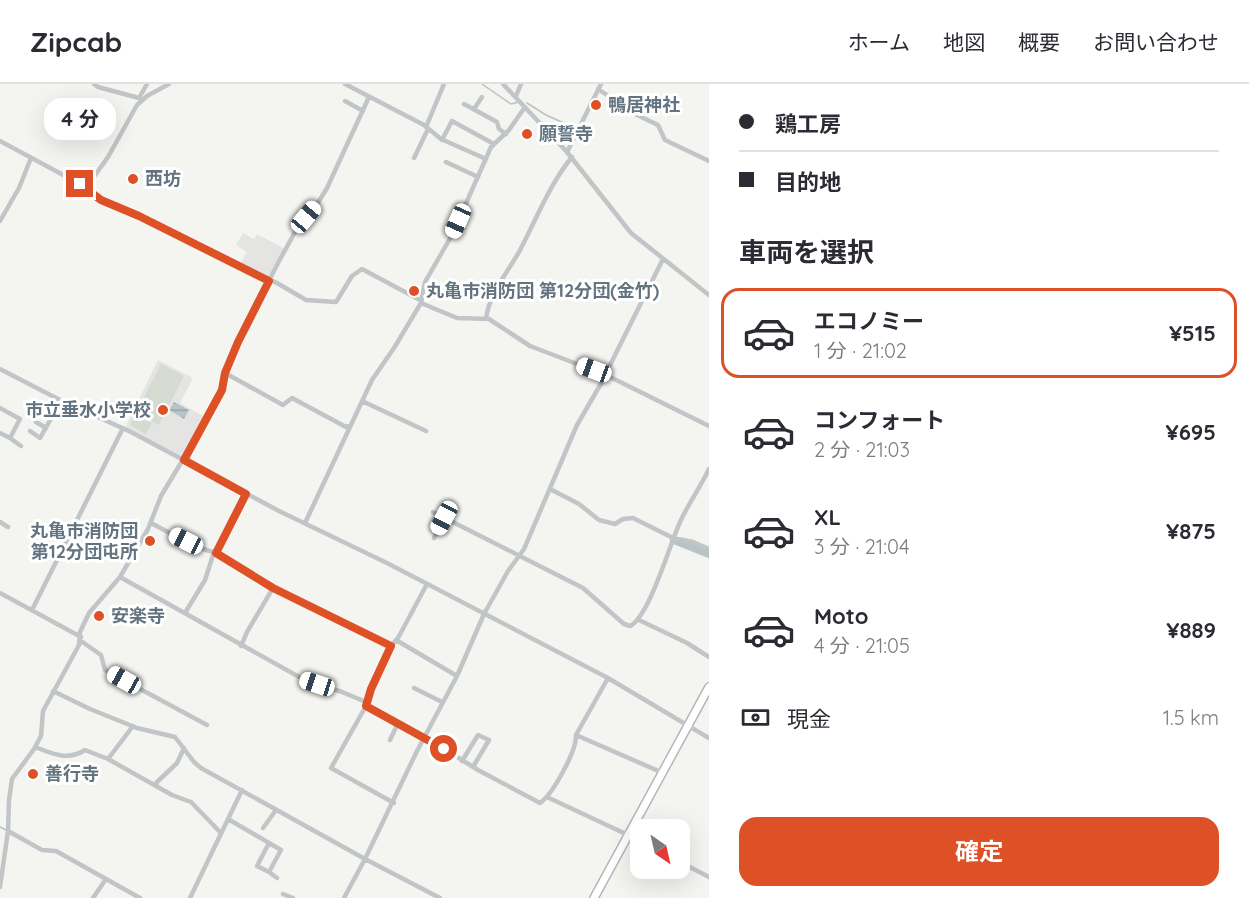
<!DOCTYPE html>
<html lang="ja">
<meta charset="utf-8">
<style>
body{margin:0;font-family:Quicksand,"Noto Sans JP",sans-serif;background:#f7f7f7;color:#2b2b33;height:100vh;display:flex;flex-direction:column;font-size:22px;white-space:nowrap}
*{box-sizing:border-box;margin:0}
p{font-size:20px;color:#7c7c81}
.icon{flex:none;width:33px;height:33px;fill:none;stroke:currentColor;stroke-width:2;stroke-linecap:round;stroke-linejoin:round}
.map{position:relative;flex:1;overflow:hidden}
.panel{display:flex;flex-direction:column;background:#fff;width:540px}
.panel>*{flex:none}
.top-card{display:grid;align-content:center;height:132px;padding:0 30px;background:#fff}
.needle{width:39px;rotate:146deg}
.buttons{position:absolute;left:630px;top:735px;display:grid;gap:12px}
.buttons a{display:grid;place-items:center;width:60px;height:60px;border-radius:12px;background:#fff;box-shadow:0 6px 24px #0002;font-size:30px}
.end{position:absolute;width:27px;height:27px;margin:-14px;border:8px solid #de5025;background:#fff;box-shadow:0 0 0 3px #fff}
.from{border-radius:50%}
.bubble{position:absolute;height:42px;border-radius:18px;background:#fff;box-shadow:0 6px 24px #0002;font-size:20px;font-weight:700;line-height:42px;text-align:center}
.car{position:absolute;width:18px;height:36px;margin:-18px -9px;border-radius:8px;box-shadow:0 0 4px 2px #0007;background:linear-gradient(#fff 24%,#345 0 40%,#fff 0 76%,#345 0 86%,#fff 0)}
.top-card b{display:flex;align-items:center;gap:21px;height:57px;font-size:22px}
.top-card b+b{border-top:2px solid #e1e1e2}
.top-card i{width:15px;height:15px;background:#2b2b33}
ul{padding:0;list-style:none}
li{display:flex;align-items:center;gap:18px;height:90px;margin:0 12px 9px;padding:0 18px;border:3px solid transparent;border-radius:18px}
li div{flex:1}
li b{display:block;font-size:22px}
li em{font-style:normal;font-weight:700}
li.on{border-color:#de5025}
li>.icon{width:54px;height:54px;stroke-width:1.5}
h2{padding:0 30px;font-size:27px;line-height:72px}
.pay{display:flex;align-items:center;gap:15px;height:66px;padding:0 30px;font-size:22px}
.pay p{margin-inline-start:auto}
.action{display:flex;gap:12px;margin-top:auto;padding:12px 30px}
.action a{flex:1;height:69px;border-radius:18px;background:#de5025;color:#fff;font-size:24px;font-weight:700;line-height:69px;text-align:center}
header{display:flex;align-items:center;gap:36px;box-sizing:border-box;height:84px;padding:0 30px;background:#fff;border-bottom:2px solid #e1e1e2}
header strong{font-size:28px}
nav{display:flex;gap:33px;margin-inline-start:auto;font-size:21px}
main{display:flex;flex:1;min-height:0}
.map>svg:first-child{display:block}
.built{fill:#e4e5e3}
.green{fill:#d5dbd1}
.water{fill:url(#water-rules)}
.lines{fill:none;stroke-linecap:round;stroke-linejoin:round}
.stream{stroke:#b8c3c7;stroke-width:1.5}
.river{stroke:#b8c3c7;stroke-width:8}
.primary-casing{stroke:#b2b7ba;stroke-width:10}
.minor{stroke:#c1c5c8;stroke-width:4.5}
.primary{stroke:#fff;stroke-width:7}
.route{stroke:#de5025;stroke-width:8}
.poi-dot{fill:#de5025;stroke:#fff;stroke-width:2}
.labels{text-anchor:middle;stroke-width:6;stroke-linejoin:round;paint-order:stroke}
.poi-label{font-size:18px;font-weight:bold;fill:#637480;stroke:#fff;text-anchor:start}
</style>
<header>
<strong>Zipcab</strong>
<nav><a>ホーム</a><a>地図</a><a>概要</a><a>お問い合わせ</a></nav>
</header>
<main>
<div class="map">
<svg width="709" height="814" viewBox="0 0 709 814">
<defs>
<pattern id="water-rules" width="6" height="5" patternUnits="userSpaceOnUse" patternTransform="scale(1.5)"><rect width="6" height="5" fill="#b8c3c7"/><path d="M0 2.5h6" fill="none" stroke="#99a3a7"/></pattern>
</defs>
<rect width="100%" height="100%" fill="#f4f4f0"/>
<path class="built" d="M243,149L254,155L257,150L285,165L268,195L240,180L247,168L236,161Z
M158,276L193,294L180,319L205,333L182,375L125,344Z"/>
<path class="green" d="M161,280L184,292L159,341L136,329Z
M136,330L152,339L146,350L130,341Z"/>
<path class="water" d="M174,318L189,326L184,335L169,326Z"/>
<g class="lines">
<path class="stream" d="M482,0L511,20L519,18
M527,19L546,31L575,44
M0,743L6,746"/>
<path class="river" d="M674,456L709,470"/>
<defs>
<path id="primary" d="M594,814L709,603"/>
</defs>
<use href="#primary" class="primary-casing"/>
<path class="minor" d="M94,0L98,3L139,14L141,16
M345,0L424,41L441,55L486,75
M503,0L567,68L631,149L709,211
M598,5L635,30L658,41L665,56L709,77
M516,12L521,0
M139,14L147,0
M345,17L363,27
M464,20L497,38L499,45L506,50
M474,25L482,13
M426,43L444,0
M442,56L452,37L494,60
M0,57L80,100L101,116L277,199L306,216L336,218L352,192L362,185L420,216
M567,68L601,0
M414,74L428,45
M446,78L478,93
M86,104L108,73L137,21L147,12L169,0
M0,137L19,104L31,74
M421,219L457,234L489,235L530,262L606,291L709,342
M486,235C489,210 507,189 519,168C536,136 549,101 572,73
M0,285L60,316L131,348L279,427L387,479L608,594L709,654
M225,289L283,321L292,314L346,343L350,342
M605,291L663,175
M362,317L426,347
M0,324L20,335L10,354L21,362
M36,338L46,344
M30,347L40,354L61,317
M0,349L10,354
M550,405L579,420L599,436L615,440L623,435L633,434L673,454L693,458L709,465
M433,428L583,504L624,540L630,542C649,533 670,460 680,438C688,420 700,404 709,385
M0,438L8,443
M151,439L194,462L216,469L273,504L391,562
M305,439L372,296L394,264L421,219L425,198L452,151L491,63L509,46L525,23
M434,454L444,434
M216,469L246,409
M120,493L301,594L342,608L366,618
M0,509L81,553
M32,526L123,344
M185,529L205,496L214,468
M639,536L687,559L709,573
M396,556L457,592
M81,557L101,571L105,586L207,641
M241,562L247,548L273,504
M414,604L442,618
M53,607L90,625L137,644L175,653L194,678L201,684L365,775L440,814
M366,622L427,654L478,686L540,719C553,710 577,666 576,651L608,594
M576,651L663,689
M390,656L398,639
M35,663C53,670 68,677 85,666L108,675L172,711L191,718L221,749
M108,675L133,642
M462,677L478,651L489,656L473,683
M157,703L156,699L177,679L184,664
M547,713L628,751L630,753L640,758
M394,719L331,684L366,622V618L391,562L398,554L427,500
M228,735L281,766L269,788L257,782L269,759
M263,744L276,726
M8,747L42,766L56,767L140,814
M680,778L709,793
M269,788L277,794
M0,803L8,747L9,716L12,695L34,665L41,652L43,627L79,561L80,548L89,529L120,493L148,445L161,412L200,347L222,306L225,289L238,258L278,179L301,137L319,117L327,104L369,13
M283,810L293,814
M93,814L106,795
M190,814L242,706
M344,814L365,775L417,667L457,592L484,530L508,487L524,465L577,341L606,291"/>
<use href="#primary" class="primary"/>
</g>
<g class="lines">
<path class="route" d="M80,100L101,116L139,132L269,197L238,258L225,289L222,306L184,376L246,410L216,469L273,504L391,562L371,605L366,622L444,665"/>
</g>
<g class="poi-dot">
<circle cx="596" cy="21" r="6"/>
<circle cx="527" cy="50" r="6"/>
<circle cx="133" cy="95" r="6"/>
<circle cx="414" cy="207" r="6"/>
<circle cx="163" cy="326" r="6"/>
<circle cx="150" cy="457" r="6"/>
<circle cx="99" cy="532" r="6"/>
<circle cx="33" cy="690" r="6"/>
</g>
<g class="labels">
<g class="poi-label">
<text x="608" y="27">鴨居神社</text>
<text x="539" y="56">願誓寺</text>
<text x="145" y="101">西坊</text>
<text x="426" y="213">丸亀市消防団 第12分団(金竹)</text>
<text x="151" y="332" text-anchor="end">市立垂水小学校</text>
<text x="138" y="453" text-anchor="end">丸亀市消防団<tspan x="138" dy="21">第12分団屯所</tspan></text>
<text x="111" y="538">安楽寺</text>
<text x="45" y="696">善行寺</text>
</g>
</g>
</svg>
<div class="buttons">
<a><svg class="needle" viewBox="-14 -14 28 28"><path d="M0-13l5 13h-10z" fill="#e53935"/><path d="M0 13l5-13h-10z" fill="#7c7c81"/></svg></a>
</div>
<i class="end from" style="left:444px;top:665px"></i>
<i class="end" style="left:80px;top:100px"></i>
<div class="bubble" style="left:44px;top:14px;width:72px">4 分</div>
<i class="car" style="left:306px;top:133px;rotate:40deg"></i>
<i class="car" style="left:458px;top:137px;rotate:204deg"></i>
<i class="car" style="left:594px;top:286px;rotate:290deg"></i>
<i class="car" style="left:444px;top:434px;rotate:208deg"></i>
<i class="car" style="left:186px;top:457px;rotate:297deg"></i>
<i class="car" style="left:124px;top:596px;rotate:299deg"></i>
<i class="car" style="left:317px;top:600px;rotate:288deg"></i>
</div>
<section class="panel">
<div class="top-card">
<b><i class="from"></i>鶏工房</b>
<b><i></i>目的地</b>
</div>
<h2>車両を選択</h2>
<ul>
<li class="on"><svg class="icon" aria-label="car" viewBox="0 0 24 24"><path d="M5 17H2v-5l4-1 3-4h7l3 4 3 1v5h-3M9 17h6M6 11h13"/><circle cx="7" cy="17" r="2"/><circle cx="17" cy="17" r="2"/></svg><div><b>エコノミー</b><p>1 分 · 21:02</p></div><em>¥515</em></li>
<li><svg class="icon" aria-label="car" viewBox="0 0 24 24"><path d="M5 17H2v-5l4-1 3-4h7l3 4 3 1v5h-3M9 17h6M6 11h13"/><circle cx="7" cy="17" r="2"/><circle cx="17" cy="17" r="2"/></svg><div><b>コンフォート</b><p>2 分 · 21:03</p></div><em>¥695</em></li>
<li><svg class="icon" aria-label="car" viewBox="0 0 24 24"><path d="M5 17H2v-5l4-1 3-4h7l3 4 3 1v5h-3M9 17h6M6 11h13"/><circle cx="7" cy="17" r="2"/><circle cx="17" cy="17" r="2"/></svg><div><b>XL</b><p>3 分 · 21:04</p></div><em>¥875</em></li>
<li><svg class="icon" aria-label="car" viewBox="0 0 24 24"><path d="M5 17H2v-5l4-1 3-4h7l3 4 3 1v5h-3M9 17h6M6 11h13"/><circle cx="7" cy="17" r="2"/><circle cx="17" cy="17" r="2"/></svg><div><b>Moto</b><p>4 分 · 21:05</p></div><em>¥889</em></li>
</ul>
<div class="pay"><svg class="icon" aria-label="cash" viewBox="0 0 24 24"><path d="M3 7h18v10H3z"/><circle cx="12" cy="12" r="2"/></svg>現金<p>1.5 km</p></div>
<div class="action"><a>確定</a></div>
</section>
</main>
